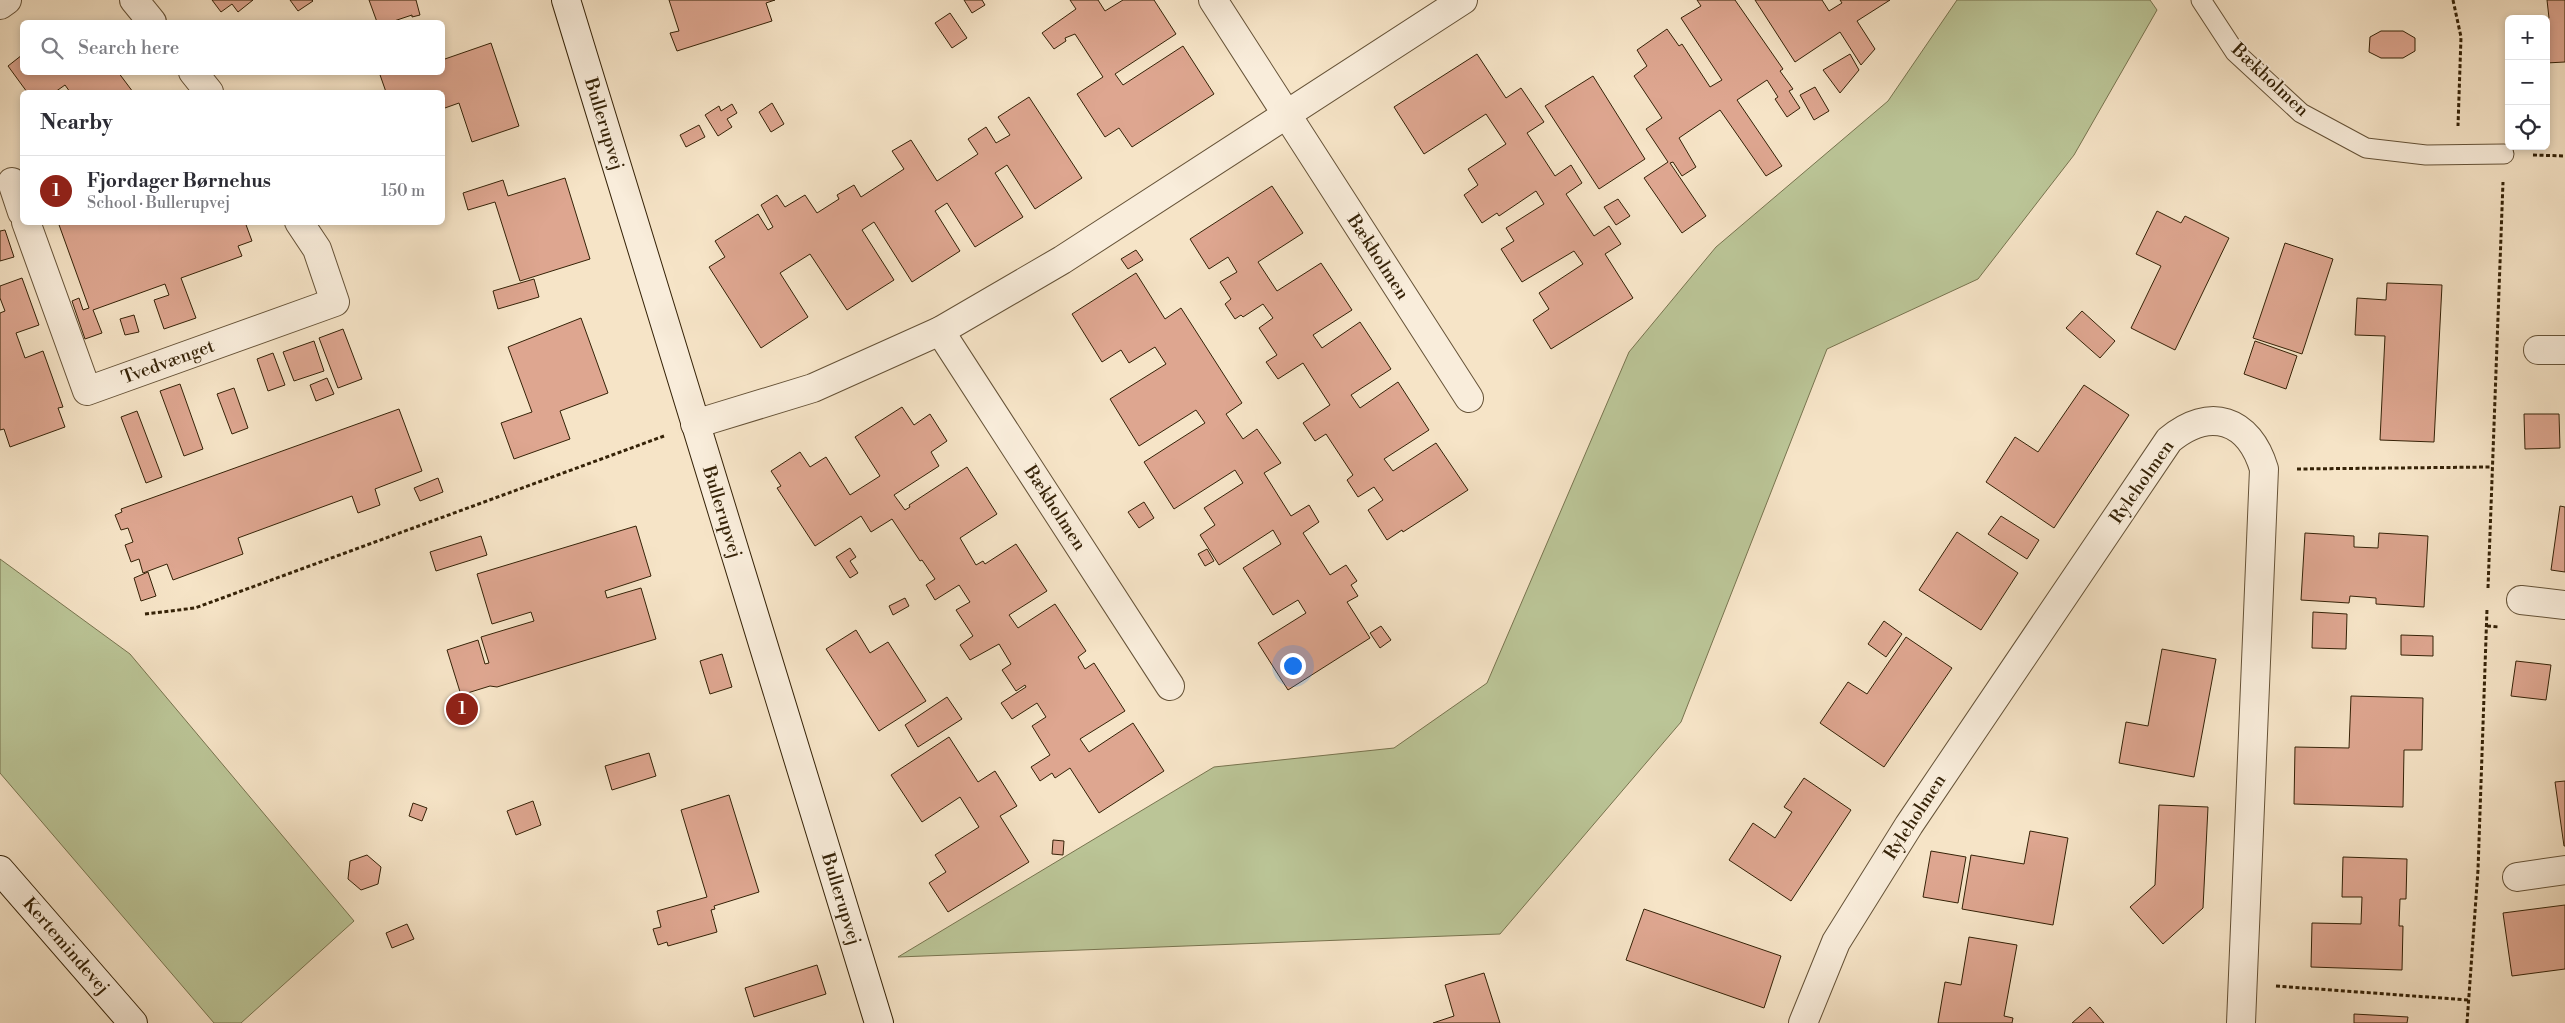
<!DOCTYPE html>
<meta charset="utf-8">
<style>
body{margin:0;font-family:"Libre Bodoni",serif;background:#f2f2f3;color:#2b2b33}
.controls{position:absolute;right:15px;top:15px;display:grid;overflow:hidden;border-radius:8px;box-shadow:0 2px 8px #0003}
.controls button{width:45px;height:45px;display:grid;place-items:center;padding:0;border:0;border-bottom:1px solid #e1e1e2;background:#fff;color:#2b2b33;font:25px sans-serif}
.you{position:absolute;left:1292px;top:665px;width:18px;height:18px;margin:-12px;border:4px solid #fff;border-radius:50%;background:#1a73e8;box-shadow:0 0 0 8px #1a73e833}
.badge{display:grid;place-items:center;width:32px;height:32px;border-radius:50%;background:#8f2418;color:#fff;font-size:16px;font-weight:700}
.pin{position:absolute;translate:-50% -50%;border:2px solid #fff;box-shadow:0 1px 5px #0006}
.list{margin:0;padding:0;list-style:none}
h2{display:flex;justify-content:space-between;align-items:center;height:65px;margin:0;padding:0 20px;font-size:21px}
h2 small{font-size:16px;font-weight:400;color:#7c7c81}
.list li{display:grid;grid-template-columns:32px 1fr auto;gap:15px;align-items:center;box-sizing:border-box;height:70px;padding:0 20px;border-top:1px solid #e1e1e2}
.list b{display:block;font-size:19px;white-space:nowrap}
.list p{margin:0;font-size:16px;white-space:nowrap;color:#7c7c81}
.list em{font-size:16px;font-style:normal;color:#7c7c81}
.icon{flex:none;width:28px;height:28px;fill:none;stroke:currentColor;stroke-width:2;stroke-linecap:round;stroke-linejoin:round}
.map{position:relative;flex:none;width:2565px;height:1023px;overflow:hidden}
.search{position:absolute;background:#fff;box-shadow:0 2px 8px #0003;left:20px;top:20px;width:425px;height:55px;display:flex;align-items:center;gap:12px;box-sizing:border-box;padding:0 18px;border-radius:8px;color:#7c7c81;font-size:19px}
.panel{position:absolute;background:#fff;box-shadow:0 2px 8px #0003;left:20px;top:90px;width:425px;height:135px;border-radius:8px}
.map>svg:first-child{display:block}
</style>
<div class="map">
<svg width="2565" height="1023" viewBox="0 0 2565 1023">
<rect width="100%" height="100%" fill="#f6e4c7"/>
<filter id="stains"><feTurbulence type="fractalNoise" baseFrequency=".004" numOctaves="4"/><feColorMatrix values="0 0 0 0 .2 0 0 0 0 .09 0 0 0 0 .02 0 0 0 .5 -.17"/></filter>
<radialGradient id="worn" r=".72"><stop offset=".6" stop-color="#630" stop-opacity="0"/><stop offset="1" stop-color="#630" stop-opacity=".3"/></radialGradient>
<g fill="#bbc597" stroke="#78744f">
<polygon points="1957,0 2150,0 2157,10 2074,155 1978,279 1827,349 1681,722 1500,934 898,957 1214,767 1394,748 1487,683 1629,352 1716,247 1888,101"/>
<polygon points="0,559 130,654 354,921 241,1023 214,1023 0,773"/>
</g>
<g fill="#dea690" stroke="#352207">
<polygon points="212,0 253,0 238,12 232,4 221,12"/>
<polygon points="290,0 312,0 313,1 298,11"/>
<polygon points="369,0 416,0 420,15 412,17 412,15 391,22 377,22"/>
<polygon points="669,0 775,0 766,3 772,21 677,51 670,33 679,31"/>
<polygon points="964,0 982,0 985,5 972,13"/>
<polygon points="1070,0 1098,0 1105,11 1123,0 1154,0 1176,34 1115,74 1123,85 1183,46 1214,94 1132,147 1119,128 1105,137 1077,94 1103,77 1075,34 1065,38 1066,41 1054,49 1042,33 1076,9"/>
<polygon points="1697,0 1735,0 1783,69 1780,71 1793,89 1789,91 1800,108 1787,117 1775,99 1778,97 1767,80 1737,100 1782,166 1766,176 1720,110 1679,138 1696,167 1682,176 1673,162 1670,163 1706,216 1682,233 1644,178 1668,162 1646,129 1662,118 1634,76 1647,66 1637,50 1667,29 1679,46 1682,44 1710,87 1722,80 1681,18 1701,6"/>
<polygon points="1755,0 1822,0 1829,11 1842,3 1840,0 1890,0 1857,21 1875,49 1861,65 1840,32 1795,62"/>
<polygon points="2547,0 2565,0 2565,62 2546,63 2546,19 2540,19 2549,18"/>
<polygon points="950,13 967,38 952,48 935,23"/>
<polygon points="2381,31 2403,31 2415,38 2415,51 2403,58 2381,58 2369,52 2370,37"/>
<polygon points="491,43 519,126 472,142 459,103 442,109 442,92 386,92 379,72 442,72 442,60"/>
<polygon points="1477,54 1506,98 1521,88 1544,122 1527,133 1555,176 1571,165 1582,183 1566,194 1594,236 1609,226 1621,244 1605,254 1633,298 1551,349 1533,320 1549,309 1539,293 1583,264 1574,251 1522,282 1501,249 1514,241 1506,228 1544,204 1536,191 1499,216 1497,213 1482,223 1464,195 1478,185 1468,169 1506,144 1486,114 1424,154 1394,107"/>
<polygon points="1850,54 1859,70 1840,93 1823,70"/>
<polygon points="22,55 22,72 118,72 133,92 70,92 65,85 55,92 27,92 8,66"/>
<polygon points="1593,76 1645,159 1599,189 1545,106"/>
<polygon points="1815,87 1829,111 1814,120 1800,95"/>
<polygon points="1029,97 1082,178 1035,209 1007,165 995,173 1023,217 975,247 947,203 935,211 960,251 912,282 874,222 862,230 894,280 847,310 810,254 780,273 808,317 761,348 709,267 725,257 715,241 758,214 768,230 773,227 761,205 777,195 785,207 805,195 817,213 839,199 837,195 854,185 861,197 904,169 892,151 911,140 937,181 978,154 968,139 986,127 996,143 1010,135 998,117"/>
<polygon points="772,103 784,124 771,132 759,112"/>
<polygon points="732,104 737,113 727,119 732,127 718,136 705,115 719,106 721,111"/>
<polygon points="699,125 705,137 686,147 680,135"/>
<polygon points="565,178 590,259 520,281 495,202 468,210 463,193 503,180 508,196"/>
<polygon points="1272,186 1303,233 1258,262 1277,291 1321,263 1352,310 1313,335 1322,348 1360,322 1391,369 1351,395 1360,408 1398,382 1429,430 1384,459 1393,471 1436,443 1468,490 1403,532 1402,530 1387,540 1368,510 1383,500 1374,487 1358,497 1347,480 1353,475 1326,434 1315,441 1303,423 1330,405 1303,363 1278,379 1266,362 1277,355 1259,328 1273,318 1263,304 1243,317 1241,315 1235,319 1225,304 1231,299 1220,282 1237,272 1228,257 1209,269 1190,239"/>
<polygon points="1618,199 1630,216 1616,225 1604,207"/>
<polygon points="2157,211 2181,223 2185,216 2229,238 2175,350 2131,328 2161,266 2136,254"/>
<polygon points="58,222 245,222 252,241 238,246 242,256 181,278 196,318 164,329 154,300 169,295 165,284 93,310 102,333 85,339 72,301 79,298 83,310 89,308"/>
<polygon points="5,230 14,257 0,261 0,231"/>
<polygon points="2285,243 2333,259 2302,354 2253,338"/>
<polygon points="1136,250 1143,260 1128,269 1121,259"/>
<polygon points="1136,273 1165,319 1181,308 1242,403 1226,414 1243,439 1257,429 1281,463 1264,473 1291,516 1309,505 1319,522 1303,533 1330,575 1346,565 1357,581 1351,585 1358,596 1347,602 1370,638 1288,690 1258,643 1306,613 1298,600 1273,615 1243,568 1281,544 1273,530 1219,565 1200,535 1215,525 1204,508 1243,483 1235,470 1174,509 1144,462 1205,423 1196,410 1139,446 1110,399 1166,364 1155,347 1129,363 1121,350 1102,362 1072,314"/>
<polygon points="22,278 39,325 16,333 25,358 43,351 63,407 58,408 65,427 10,447 4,429 0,430 0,313 5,311 0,298 0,286"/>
<polygon points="534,279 539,297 498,309 493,291"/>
<polygon points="2387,283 2442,285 2434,442 2380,440 2385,336 2355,335 2357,298 2386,300"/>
<polygon points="2082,311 2115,341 2100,358 2066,328"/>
<polygon points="134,315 139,332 125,335 120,319"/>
<polygon points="581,318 608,393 560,411 570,439 514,459 501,423 532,412 508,347"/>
<polygon points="343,329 362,379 338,388 319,338"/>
<polygon points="314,341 324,371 294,381 283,352"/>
<polygon points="2255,341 2297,356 2286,389 2244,374"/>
<polygon points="273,353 285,385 268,391 257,359"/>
<polygon points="327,378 334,394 316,401 310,385"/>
<polygon points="180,384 203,449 184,456 160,391"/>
<polygon points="2084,385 2129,415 2054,528 1986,482 2015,437 2038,452"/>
<polygon points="234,388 248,428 232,434 217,394"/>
<polygon points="902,407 914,425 930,414 947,441 931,452 939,466 894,495 905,510 910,507 909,505 967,467 997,514 960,538 976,565 983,561 985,564 1016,544 1047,591 1009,615 1018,628 1055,604 1086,651 1078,657 1085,669 1094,663 1125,711 1080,739 1089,752 1133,723 1164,771 1099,813 1070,768 1055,778 1052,773 1040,781 1031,767 1050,755 1032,726 1046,717 1037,703 1012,719 1001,703 1026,687 1025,685 1016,691 1002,670 1011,664 999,644 970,660 960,645 973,636 956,610 970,602 959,585 935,600 926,585 935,579 922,560 920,561 892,519 871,532 861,516 815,546 777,488 781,486 771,471 800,452 810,467 826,457 850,495 880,476 855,437"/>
<polygon points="399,409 422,471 375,489 380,505 358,513 352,496 238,538 243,554 173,580 167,564 143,573 139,559 131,562 125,545 133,542 128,528 121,530 115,515 122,512 121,509"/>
<polygon points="137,411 162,477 146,483 121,417"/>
<polygon points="2524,414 2559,414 2560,448 2525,449"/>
<polygon points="438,478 443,492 420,501 414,488"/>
<polygon points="1144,502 1154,518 1139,528 1128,512"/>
<polygon points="2560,506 2565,507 2565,572 2551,570"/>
<polygon points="2001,516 2039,540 2027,559 1988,534"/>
<polygon points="636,526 651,576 605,591 607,598 641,588 656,639 497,687 490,686 461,695 447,650 478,640 485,664 489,663 481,637 534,621 531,612 492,624 477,574"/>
<polygon points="1957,532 2018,573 1981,630 1919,590"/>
<polygon points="2305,533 2354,536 2354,547 2378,548 2379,533 2428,536 2424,607 2376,604 2376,598 2350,596 2349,603 2301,600"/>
<polygon points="481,536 487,555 436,571 430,552"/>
<polygon points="850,548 856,557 850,561 858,573 850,578 836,557"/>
<polygon points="1207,549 1214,561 1205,566 1198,554"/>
<polygon points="148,572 156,596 141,601 134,578"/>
<polygon points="905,598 909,606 893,615 889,606"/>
<polygon points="2313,612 2347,614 2346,649 2312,648"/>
<polygon points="1884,621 1902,634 1886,657 1868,644"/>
<polygon points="1381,626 1391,640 1380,648 1370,633"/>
<polygon points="856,630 870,653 888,642 926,701 879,731 826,649"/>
<polygon points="2401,635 2433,636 2433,656 2401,655"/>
<polygon points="1906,637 1952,668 1884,767 1820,723 1848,682 1867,694"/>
<polygon points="2162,649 2216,659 2194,777 2119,763 2126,722 2148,726"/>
<polygon points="722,654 732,687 710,694 700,661"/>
<polygon points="2516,661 2551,665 2546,700 2511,696"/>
<polygon points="2351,696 2423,698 2422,750 2404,750 2403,807 2294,804 2295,747 2349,748"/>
<polygon points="947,697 962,719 918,747 905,725"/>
<polygon points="949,737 978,782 995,771 1017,806 1000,816 1029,862 948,912 929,883 946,872 935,855 979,827 960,797 922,822 891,775"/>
<polygon points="649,753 656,776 612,790 605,766"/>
<polygon points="1804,778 1851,810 1791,901 1729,860 1753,823 1775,838 1792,812 1784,807"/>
<polygon points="2565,781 2565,846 2564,846 2555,782"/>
<polygon points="729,795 759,892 714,906 715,909 711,910 717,932 668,946 667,942 658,945 653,929 661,927 657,911 707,897 681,810"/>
<polygon points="533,801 541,825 516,835 507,811"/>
<polygon points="413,803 427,808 422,821 409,816"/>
<polygon points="2159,805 2208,807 2203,908 2163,944 2130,907 2155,885"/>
<polygon points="2030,831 2068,838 2053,925 1962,909 1971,855 2024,864"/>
<polygon points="1053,840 1064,841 1063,855 1052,854"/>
<polygon points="1931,851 1966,857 1958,903 1923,897"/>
<polygon points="367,855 381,867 378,884 361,890 348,879 350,861"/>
<polygon points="2343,857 2407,859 2406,899 2400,899 2399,926 2403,926 2402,970 2311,967 2312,923 2361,924 2362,897 2342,897"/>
<polygon points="2565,905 2565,969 2512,976 2503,913"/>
<polygon points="1644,909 1781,956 1764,1008 1626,960"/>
<polygon points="407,924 414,939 392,948 386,933"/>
<polygon points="1969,937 2017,945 2004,1016 2013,1018 2012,1023 1938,1023 1945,982 1961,985"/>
<polygon points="817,965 826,994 754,1017 745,988"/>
<polygon points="1484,973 1500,1023 1433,1023 1454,1016 1445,985"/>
<polygon points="2090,1007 2104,1023 2072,1023"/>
<polygon points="2354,1014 2408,1017 2407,1023 2354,1023"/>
</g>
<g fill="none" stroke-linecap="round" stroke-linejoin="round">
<defs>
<polyline id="lane" points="2201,0 2235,52 2301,113 2366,148 2426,155 2504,154"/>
<g id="street">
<polyline points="134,0 152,22"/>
<polyline points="1213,0 1469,398"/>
<polyline points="0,5 7,0"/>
<polyline points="193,72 209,92"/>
<polyline points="12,182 22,212"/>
<polyline points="26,222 87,391 335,302 317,249 299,222"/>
<polyline points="940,331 1170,686"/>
<polyline points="2538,350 2565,350"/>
<polyline points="695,424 813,388 940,331 1062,260 1463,0"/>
<polyline points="2521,600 2565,605"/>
<polyline points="2517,877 2565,870"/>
<path d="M 1803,1023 L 1836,942 L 1909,825 L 2169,440 C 2210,406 2249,419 2264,469 L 2241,1023"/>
</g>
<g id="secondary">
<polyline points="566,0 879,1023"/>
<polyline points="0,870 133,1023"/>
</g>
</defs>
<use href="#lane" stroke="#655237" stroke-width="21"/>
<use href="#street" stroke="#655237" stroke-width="30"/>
<use href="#secondary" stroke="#352207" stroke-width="30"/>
<g stroke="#352207" stroke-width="3" stroke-dasharray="4 2.5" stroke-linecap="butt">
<polyline points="2453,0 2461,37 2458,126"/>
<polyline points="2533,155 2565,156"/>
<polyline points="2297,469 2491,467"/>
<polyline points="2488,588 2503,182"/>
<polyline points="145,614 195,608 664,436"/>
<polyline points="2487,626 2499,627"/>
<polyline points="2276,986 2469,1000"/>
<polyline points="2467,1023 2478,870 2487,609"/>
</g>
<use href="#lane" stroke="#f9eddb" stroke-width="19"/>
<use href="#street" stroke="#f9eddb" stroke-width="28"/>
<use href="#secondary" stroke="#f9eddb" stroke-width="28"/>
</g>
<g text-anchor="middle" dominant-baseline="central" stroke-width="4" stroke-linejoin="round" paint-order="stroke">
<g font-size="18" fill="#352207" stroke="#f9eddb">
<text transform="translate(2270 80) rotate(43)">Bækholmen</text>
<text transform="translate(604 124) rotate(73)">Bullerupvej</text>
<text transform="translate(1378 257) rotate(57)">Bækholmen</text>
<text transform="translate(168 362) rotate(-20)">Tvedvænget</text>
<text transform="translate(2142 482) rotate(-55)">Ryleholmen</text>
<text transform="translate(1055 508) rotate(57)">Bækholmen</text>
<text transform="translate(722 512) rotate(73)">Bullerupvej</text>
<text transform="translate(1915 817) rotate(-57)">Ryleholmen</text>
<text transform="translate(841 899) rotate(73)">Bullerupvej</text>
<text transform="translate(66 946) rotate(49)">Kertemindevej</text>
</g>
</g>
<rect width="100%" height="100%" filter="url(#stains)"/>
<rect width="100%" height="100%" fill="url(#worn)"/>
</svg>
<div class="controls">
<button>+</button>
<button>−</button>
<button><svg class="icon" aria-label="locate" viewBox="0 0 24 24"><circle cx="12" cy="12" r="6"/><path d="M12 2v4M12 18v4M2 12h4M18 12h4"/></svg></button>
</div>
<div class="you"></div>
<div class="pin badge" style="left:462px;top:709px">1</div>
<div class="search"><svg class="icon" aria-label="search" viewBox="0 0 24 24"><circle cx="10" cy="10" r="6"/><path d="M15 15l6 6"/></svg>Search here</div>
<section class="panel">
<h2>Nearby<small></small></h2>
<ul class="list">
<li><span class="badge">1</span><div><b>Fjordager Børnehus</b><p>School · Bullerupvej</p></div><em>150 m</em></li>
</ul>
</section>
</div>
